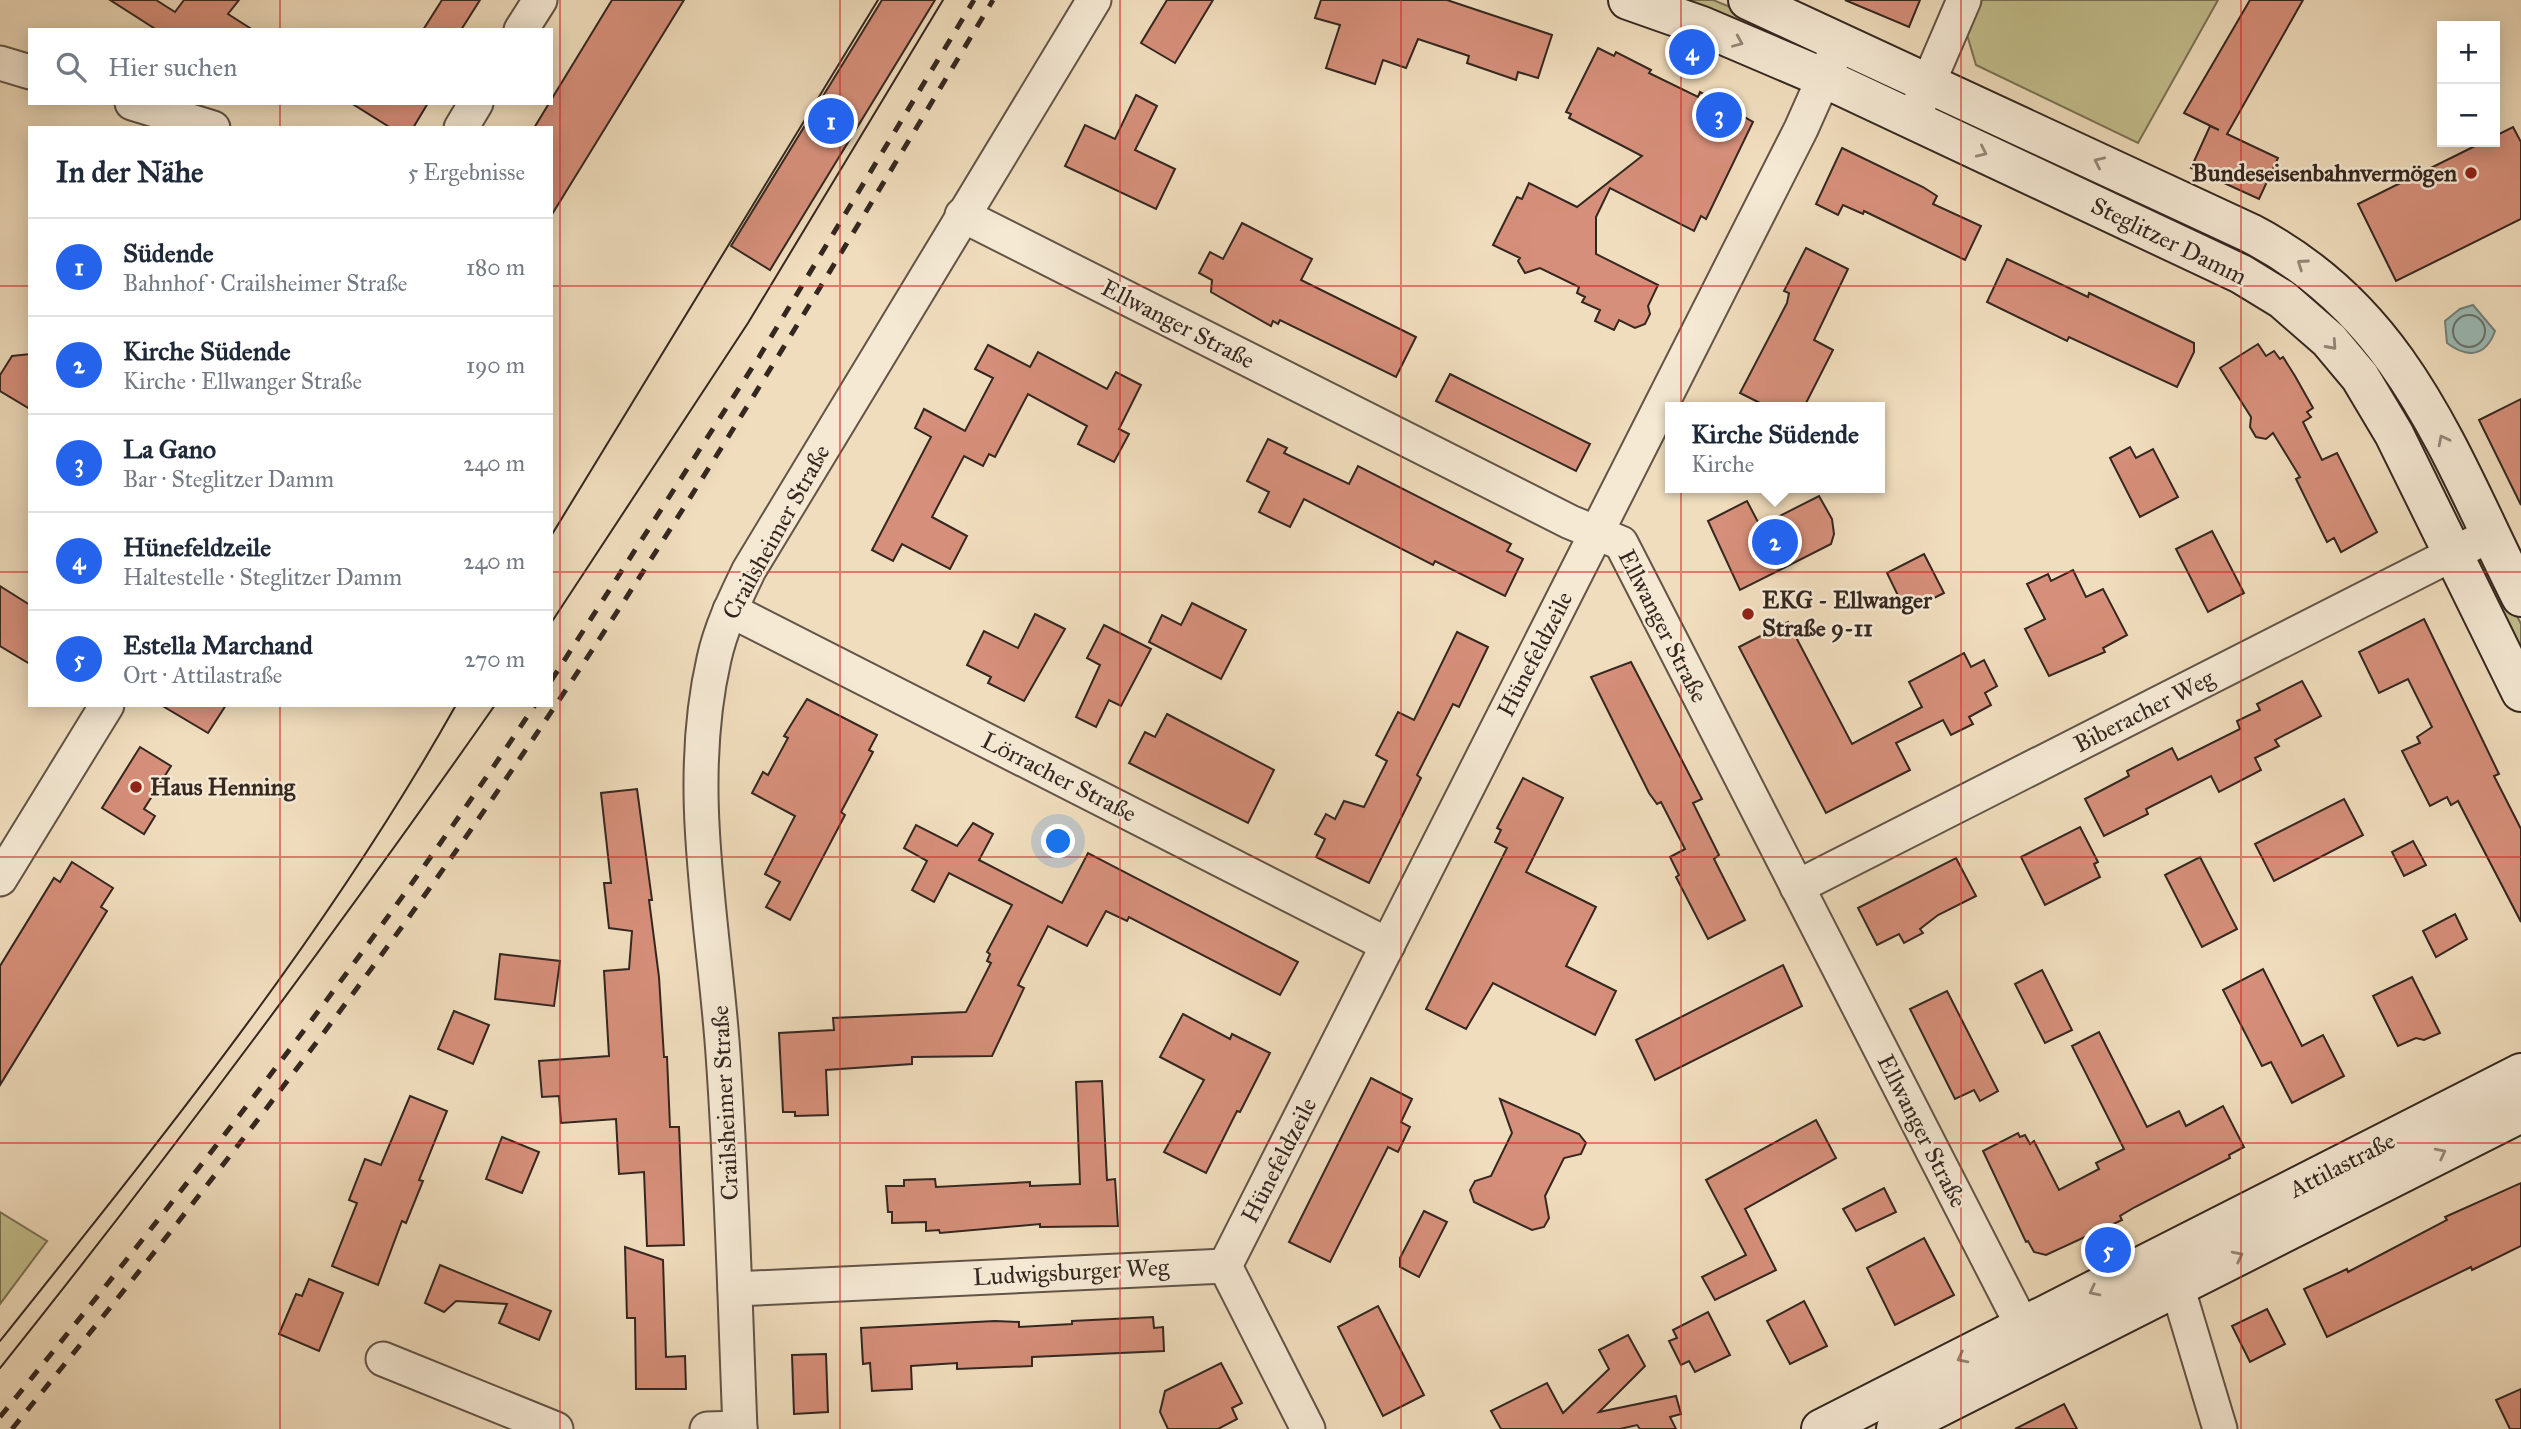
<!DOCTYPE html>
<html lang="de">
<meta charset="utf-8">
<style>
body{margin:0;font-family:"IM FELL Great Primer",serif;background:#f2f2f3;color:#1f2937}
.controls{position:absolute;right:21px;top:21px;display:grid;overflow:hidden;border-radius:0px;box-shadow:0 4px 18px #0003}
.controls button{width:63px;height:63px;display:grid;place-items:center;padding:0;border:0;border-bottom:2px solid #e0e1e3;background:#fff;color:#1f2937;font:35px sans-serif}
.you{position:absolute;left:1059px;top:842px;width:24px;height:24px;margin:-18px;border:5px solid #fff;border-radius:50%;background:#1a73e8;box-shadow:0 0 0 10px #1a73e833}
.badge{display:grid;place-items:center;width:46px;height:46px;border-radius:50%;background:#2563eb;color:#fff;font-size:23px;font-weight:700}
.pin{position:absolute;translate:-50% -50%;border:4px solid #fff;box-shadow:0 2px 7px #0006}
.popup{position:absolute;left:1665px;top:402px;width:220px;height:91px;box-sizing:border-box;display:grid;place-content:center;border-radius:0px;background:#fff;filter:drop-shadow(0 2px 5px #0005);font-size:23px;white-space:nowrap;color:#747a83}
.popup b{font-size:26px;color:#1f2937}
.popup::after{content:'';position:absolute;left:50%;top:100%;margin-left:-14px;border:14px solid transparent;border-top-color:#fff}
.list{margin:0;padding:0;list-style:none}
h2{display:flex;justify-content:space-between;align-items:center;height:91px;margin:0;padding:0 28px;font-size:30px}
h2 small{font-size:23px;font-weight:400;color:#747a83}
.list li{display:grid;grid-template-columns:46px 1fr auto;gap:21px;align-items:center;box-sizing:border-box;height:98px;padding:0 28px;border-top:2px solid #e0e1e3}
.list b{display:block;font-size:26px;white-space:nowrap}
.list p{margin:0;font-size:23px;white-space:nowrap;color:#747a83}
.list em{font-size:23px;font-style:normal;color:#747a83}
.icon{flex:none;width:38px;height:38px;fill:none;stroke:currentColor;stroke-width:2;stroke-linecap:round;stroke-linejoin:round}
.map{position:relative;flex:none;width:2521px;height:1429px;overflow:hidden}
.search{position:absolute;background:#fff;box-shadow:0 4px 18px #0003;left:28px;top:28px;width:525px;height:77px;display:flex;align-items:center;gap:18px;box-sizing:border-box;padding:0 24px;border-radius:0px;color:#747a83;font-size:26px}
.panel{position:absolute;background:#fff;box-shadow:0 4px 18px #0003;left:28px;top:126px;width:525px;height:581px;border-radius:0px}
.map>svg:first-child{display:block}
</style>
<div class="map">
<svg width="2521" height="1429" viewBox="0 0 2521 1429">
<rect width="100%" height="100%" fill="#f0ddbd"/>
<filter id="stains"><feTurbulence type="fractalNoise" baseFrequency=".00286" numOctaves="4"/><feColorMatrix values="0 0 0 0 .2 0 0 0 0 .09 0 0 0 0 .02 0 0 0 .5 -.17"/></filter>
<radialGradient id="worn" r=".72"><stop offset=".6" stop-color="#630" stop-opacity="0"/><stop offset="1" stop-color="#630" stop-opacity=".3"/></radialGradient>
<g fill="#c2be8c" stroke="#7b7256" stroke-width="2">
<polygon points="1666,0 1713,0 1777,26 1771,41"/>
<polygon points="1976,0 2218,0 2138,143 1976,65 1965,28"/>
<polygon points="2486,560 2490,562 2521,624 2521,660 2476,565"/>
<polygon points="0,1212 47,1241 0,1304"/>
</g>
<path fill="#9bbbb6" stroke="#72807a" stroke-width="2" d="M 2473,305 L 2495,331 C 2486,356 2468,359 2447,343 L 2445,321 L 2460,309 Z"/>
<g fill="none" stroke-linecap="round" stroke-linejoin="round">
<circle stroke="#68716b" stroke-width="2" cx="2469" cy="331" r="16"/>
</g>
<g fill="#d68f7a" stroke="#342720" stroke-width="2">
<polygon points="110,0 156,0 175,12 184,0 239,0 228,14 253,30 157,30"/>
<polygon points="442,0 480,0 461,30 423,30"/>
<polygon points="612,0 684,0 551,216 551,128 534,128"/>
<polygon points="882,0 935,0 770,270 731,246"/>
<polygon points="1167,0 1213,0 1175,63 1141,43"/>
<polygon points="1321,0 1447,0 1552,35 1538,78 1518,72 1516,80 1467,63 1469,56 1418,39 1406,68 1383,60 1375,84 1326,68 1340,25 1315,18"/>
<polygon points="1845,0 1920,0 1909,27"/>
<polygon points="2250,0 2303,0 2227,134 2278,158 2259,199 2191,168 2210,126 2219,130 2184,113"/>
<polygon points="1598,48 1614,56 1616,52 1651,70 1649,73 1698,97 1700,92 1753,122 1706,219 1701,216 1694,231 1610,188 1596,217 1596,254 1658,285 1648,306 1650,314 1645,324 1635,328 1619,320 1614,330 1595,321 1600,310 1582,302 1585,297 1577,293 1579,287 1540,268 1525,273 1518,261 1520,258 1493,245 1517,197 1522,199 1529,183 1577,207 1642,156 1569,118 1571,114 1566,112"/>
<polygon points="1136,95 1157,106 1135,150 1175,169 1156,209 1065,166 1085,125 1115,139"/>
<polygon points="351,103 428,103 413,128 391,128"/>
<polygon points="2513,127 2521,142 2521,219 2396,281 2358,204 2483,142 2495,142 2495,136"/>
<polygon points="1842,148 1923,187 1937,196 1933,204 1981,226 1965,260 1864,211 1863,214 1843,205 1838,215 1816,204"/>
<polygon points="1242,223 1312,259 1301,280 1416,337 1396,377 1280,320 1278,324 1273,321 1271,326 1211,292 1212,280 1199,273 1210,252 1223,259"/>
<polygon points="1806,248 1848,269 1814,340 1833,350 1804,407 1768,407 1740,393 1787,303 1789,293 1784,291"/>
<polygon points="2007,259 2088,297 2089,293 2194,343 2194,352 2177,387 2069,337 2067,341 1987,302"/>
<polygon points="2258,344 2266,356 2274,351 2280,359 2283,357 2295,376 2313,408 2307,412 2311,417 2303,422 2322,460 2337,453 2377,532 2341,552 2334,538 2327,542 2296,479 2300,477 2273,433 2266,439 2256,437 2250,427 2251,417 2220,368"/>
<polygon points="988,345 1030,367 1038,352 1107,389 1116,372 1141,385 1119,429 1129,434 1114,462 1078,444 1087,426 1028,394 995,457 989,454 983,466 964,456 932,517 967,536 950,569 902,544 893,561 872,550 931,437 915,428 924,409 965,431 993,378 975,369"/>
<polygon points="30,354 30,409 0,391 0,375 12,356"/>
<polygon points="1450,374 1590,444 1576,471 1436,401"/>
<polygon points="2521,399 2521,505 2479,420"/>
<polygon points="1268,439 1287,448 1284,453 1349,484 1358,466 1511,544 1507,551 1523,559 1505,596 1435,561 1433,565 1304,499 1290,527 1259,512 1269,492 1247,481"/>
<polygon points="2130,447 2136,458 2153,449 2178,497 2140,517 2110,458"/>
<polygon points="1819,496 1832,519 1834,534 1831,544 1740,590 1708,521 1747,501 1760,526"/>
<polygon points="2212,531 2244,593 2208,612 2176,549"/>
<polygon points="1924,554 1944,593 1906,612 1887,573"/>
<polygon points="2073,570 2086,597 2103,589 2127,635 2103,648 2105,652 2049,676 2025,629 2045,619 2027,584 2048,574 2051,581"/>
<polygon points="0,586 30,605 30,664 0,646"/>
<polygon points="1192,603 1246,630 1221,679 1149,642 1162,615 1181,625"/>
<polygon points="1035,614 1065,629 1024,701 988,683 991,677 967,665 984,631 1018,648"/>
<polygon points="2424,619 2499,774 2494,776 2521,829 2521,922 2458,801 2451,805 2447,797 2430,806 2402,751 2420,743 2417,737 2432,727 2408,679 2379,693 2359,652"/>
<polygon points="1788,622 1852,744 1922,707 1909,682 1964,653 1971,667 1984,660 1997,686 1985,693 1991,705 1969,717 1973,724 1951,735 1943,720 1896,743 1910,770 1826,813 1739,647"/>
<polygon points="1104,625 1151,649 1121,706 1109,700 1096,727 1076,717 1100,665 1087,658"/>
<polygon points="1457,632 1488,647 1459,707 1453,704 1417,775 1421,778 1369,883 1316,857 1325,839 1315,834 1326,814 1335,819 1344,801 1364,807 1387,761 1376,755 1398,712 1414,720"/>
<polygon points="1631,662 1702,799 1693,803 1719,855 1714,859 1745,920 1708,939 1676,877 1679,875 1670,857 1685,849 1661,802 1657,804 1649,793 1591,677"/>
<polygon points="2302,681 2321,716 2275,740 2279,746 2255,758 2261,770 2219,792 2211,776 2146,809 2148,814 2104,836 2085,799 2129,776 2127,771 2172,748 2178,760 2240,729 2237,721 2260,710 2257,704"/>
<polygon points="807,699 877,735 869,750 873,752 841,812 845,815 790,920 766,907 780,882 765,874 795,816 752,793 763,772 768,775 788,738 784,736"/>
<polygon points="161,705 226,705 208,733"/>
<polygon points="1167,714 1274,770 1248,823 1129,763 1145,732 1155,737"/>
<polygon points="140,747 171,766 144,809 155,816 144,834 102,808"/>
<polygon points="1523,778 1563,798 1526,872 1596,907 1566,966 1616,991 1595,1035 1493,983 1466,1029 1426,1009 1507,848 1495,842 1501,830 1497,828"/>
<polygon points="637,789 652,900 649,900 659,977 664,1057 667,1057 670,1127 679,1127 684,1245 647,1246 644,1172 619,1174 616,1119 561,1123 559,1096 542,1097 539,1061 609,1056 604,971 629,969 632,931 609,928 604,883 611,883 601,793"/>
<polygon points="2344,799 2363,835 2274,881 2255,844"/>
<polygon points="973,823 993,834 979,860 1062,903 1088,853 1298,962 1280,995 1129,917 1127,921 1106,911 1087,946 1048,926 1018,985 1024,988 992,1056 912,1057 912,1064 826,1070 828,1115 795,1116 795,1112 783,1112 779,1033 834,1030 833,1018 966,1012 991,963 987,961 990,954 987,952 1012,905 949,873 934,902 912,890 927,861 904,848 916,825 957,846"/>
<polygon points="2080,827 2098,862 2094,864 2100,877 2045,905 2021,857"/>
<polygon points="2413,841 2426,865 2404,876 2392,852"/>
<polygon points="2200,857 2237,929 2202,947 2165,875"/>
<polygon points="1956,858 1976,896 1938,915 1920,929 1923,933 1904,943 1899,934 1877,945 1858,908"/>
<polygon points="72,862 113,888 101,907 107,911 0,1085 0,966 54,878 60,882"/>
<polygon points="2455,914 2467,939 2436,957 2423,931"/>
<polygon points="500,954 560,961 554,1006 495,999"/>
<polygon points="1783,965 1802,1006 1655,1080 1636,1040"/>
<polygon points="2263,969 2302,1046 2323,1035 2344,1076 2292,1103 2271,1062 2262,1066 2223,990"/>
<polygon points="2042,970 2072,1030 2045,1043 2015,984"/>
<polygon points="2412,977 2440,1033 2424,1040 2416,1038 2398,1046 2373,996"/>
<polygon points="1947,991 1998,1091 1980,1101 1974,1090 1955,1099 1910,1009"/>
<polygon points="454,1011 489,1025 473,1064 438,1049"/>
<polygon points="1183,1014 1230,1039 1232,1034 1270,1053 1240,1112 1237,1111 1206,1173 1164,1152 1204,1080 1160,1057"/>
<polygon points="2099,1032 2147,1127 2179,1111 2186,1126 2223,1106 2244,1147 2229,1155 2230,1158 2135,1207 2120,1216 2122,1220 2046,1255 2034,1252 2028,1241 2026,1242 1983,1151 2018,1133 2020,1137 2025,1135 2030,1144 2034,1141 2059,1190 2099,1169 2096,1163 2124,1149 2072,1046"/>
<polygon points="1371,1078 1412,1099 1401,1122 1410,1127 1398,1152 1388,1147 1330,1262 1289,1242"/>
<polygon points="1102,1081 1107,1180 1115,1179 1118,1226 1040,1227 1040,1224 940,1233 939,1230 926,1231 926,1222 892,1223 892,1212 888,1212 886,1186 904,1186 904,1180 935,1179 936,1187 1030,1182 1030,1186 1080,1184 1076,1082"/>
<polygon points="410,1096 447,1111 419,1180 423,1181 406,1223 402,1221 378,1285 332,1266 357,1203 349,1200 365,1159 381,1165"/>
<polygon points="1500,1099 1579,1134 1586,1143 1581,1154 1564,1158 1545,1196 1549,1218 1544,1227 1532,1230 1474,1202 1470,1190 1475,1181 1491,1176 1512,1133"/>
<polygon points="1816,1120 1836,1158 1745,1209 1776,1270 1715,1300 1702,1277 1746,1255 1706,1180"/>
<polygon points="502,1137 539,1152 522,1193 486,1179"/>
<polygon points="2521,1183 2521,1246 2472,1270 2471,1267 2327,1337 2304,1289 2347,1269 2348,1272 2447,1220 2445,1217"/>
<polygon points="1884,1188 1896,1212 1856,1231 1843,1209"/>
<polygon points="1424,1211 1447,1222 1419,1277 1400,1267 1400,1258"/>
<polygon points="1924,1238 1954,1295 1895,1325 1867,1268"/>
<polygon points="625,1247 663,1260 666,1357 685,1356 686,1389 636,1389 635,1318 627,1318"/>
<polygon points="440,1265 551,1311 539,1340 499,1323 507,1304 456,1301 444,1312 425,1303"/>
<polygon points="309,1279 343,1293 319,1351 279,1334 296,1294 302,1296"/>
<polygon points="1804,1301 1827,1346 1790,1364 1767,1321"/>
<polygon points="1378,1306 1424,1395 1383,1416 1338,1327"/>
<polygon points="2267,1309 2285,1344 2250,1362 2232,1326"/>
<polygon points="1708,1312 1730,1355 1695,1372 1689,1361 1681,1365 1669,1341 1677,1338 1673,1330"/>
<polygon points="1153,1317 1154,1328 1163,1327 1164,1351 1032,1357 1032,1366 957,1369 957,1363 911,1366 912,1389 890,1390 872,1391 870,1363 863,1364 861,1328 995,1321 1019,1322 1019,1327 1072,1324 1072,1321"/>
<polygon points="1628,1335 1645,1366 1599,1412 1676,1396 1681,1414 1670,1417 1676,1429 1640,1429 1637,1425 1620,1429 1501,1429 1491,1411 1547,1383 1563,1413 1609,1369 1599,1350"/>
<polygon points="826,1354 828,1412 794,1414 792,1355"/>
<polygon points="1221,1363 1242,1403 1232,1408 1237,1419 1218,1429 1168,1429 1160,1412 1165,1391"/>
<polygon points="2521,1389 2521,1429 2510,1429 2496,1400"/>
<polygon points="2064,1404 2077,1429 2015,1429"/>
</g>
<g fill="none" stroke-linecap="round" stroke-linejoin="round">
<defs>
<g id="street">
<polyline points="521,30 540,0"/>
<polyline points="0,63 30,72"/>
<polyline points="132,103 213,128"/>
<polyline points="1918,107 1964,0"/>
<polyline points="461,128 476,103"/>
<polyline points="962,215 1570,522 1621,543 2023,1327"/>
<polyline points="730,610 1388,945"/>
<polyline points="0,879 107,705"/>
<polyline points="1797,887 2490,535"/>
<polyline points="1225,1266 1801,129 1834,55"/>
<polyline points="1225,1266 1308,1429"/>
<polyline points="2177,1286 2220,1429"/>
<polyline points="735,1289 1225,1266"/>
<polyline points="383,1359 556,1429"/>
<polyline points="707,1429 740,1428"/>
<path d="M 740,1429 C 735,1304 732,1179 723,1054 C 714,923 684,789 714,659 C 721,627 735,599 749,570 L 1094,0"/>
</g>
<g id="secondary">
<polyline points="1628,0 1702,26 1824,78 2241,274 2282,299 2329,340 2360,377 2394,434 2521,692"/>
<path d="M 1748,0 L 2250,233 C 2403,312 2448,452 2521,597"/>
<polyline points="1821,1429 2521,1073"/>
<polyline points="1896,1429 2521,1113"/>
</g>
</defs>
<use href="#street" stroke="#635447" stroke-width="37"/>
<use href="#secondary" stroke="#342720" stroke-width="42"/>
<use href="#street" stroke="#f5e9d4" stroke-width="33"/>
<use href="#secondary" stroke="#f5e9d4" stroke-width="38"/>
<g stroke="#342720" stroke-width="2">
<polyline points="551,536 878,0"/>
<polyline points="551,623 748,323 943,0"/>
<path d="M 0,1341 C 162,1138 328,933 456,705"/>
<path d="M 0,1368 C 173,1152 336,932 495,705"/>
</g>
<g stroke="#342720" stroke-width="5" stroke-dasharray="12 12" stroke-linecap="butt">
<polyline points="551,681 759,357 974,0"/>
<path d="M 0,1417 C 187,1187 370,953 535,705"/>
<path d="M 12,1429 C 196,1203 375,975 537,733 C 698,494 845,247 993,0"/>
</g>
</g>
<defs><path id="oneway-chevron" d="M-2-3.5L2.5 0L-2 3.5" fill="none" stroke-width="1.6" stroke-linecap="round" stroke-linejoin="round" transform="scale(1.75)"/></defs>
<g stroke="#94887a">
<use href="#oneway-chevron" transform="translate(1738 42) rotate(23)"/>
<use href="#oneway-chevron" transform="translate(1982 152) rotate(25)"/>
<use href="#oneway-chevron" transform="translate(2099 162) rotate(-155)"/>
<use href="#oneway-chevron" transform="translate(2302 264) rotate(-145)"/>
<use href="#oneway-chevron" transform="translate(2332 345) rotate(48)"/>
<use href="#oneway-chevron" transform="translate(2443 440) rotate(-117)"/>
<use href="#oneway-chevron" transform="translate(2441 1153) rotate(-27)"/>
<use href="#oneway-chevron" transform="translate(2238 1256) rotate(-27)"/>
<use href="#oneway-chevron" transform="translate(2094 1291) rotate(153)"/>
<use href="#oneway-chevron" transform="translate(1962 1358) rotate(153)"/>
</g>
<path fill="none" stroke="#d62828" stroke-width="2" stroke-opacity="0.55" d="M 280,0 L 280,30M 560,0 L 560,1429M 840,0 L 840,1429M 1120,0 L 1120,1429M 1401,0 L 1401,1429M 1681,0 L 1681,1429M 1961,0 L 1961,1429M 2241,0 L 2241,1429M 280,103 L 280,128M 0,286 L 30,286M 551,286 L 2521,286M 0,572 L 30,572M 551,572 L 2521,572M 280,705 L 280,1429M 0,857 L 2521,857M 0,1143 L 2521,1143"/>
<g fill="#8f2418" stroke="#f5e9d4" stroke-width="2.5">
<circle cx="2471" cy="173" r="7"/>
<circle cx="1748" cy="614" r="7"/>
<circle cx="136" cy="787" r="7"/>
</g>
<g text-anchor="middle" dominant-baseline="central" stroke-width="5" stroke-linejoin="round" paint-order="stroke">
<g font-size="24" font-weight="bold" fill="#342720" stroke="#f5e9d4" text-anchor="start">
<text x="2457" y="173" text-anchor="end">Bundeseisenbahnvermögen</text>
<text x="1762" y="600">EKG - Ellwanger<tspan x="1762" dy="28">Straße 9-11</tspan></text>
<text x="150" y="787">Haus Henning</text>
</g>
<g font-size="24" fill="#342720" stroke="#f5e9d4">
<text transform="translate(2169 241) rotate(26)">Steglitzer Damm</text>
<text transform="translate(1178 324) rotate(27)">Ellwanger Straße</text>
<text transform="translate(776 532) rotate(-61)">Crailsheimer Straße</text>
<text transform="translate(1663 626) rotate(63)">Ellwanger Straße</text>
<text transform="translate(1535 654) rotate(-63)">Hünefeldzeile</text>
<text transform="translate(2144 711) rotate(-27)">Biberacher Weg</text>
<text transform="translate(1059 777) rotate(27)">Lörracher Straße</text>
<text transform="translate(725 1103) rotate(-93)">Crailsheimer Straße</text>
<text transform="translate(1922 1131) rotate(63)">Ellwanger Straße</text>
<text transform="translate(1279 1160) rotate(-63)">Hünefeldzeile</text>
<text transform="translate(2342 1165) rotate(-27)">Attilastraße</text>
<text transform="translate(1071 1272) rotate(-3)">Ludwigsburger Weg</text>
</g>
</g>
<rect width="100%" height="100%" filter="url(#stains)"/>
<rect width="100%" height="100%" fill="url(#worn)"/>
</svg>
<div class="controls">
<button>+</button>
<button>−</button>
</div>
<div class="you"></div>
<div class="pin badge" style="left:831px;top:121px">1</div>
<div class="pin badge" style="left:1775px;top:542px">2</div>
<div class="popup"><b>Kirche Südende</b>Kirche</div>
<div class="pin badge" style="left:1719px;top:115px">3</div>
<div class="pin badge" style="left:1692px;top:52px">4</div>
<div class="pin badge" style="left:2108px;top:1250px">5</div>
<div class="search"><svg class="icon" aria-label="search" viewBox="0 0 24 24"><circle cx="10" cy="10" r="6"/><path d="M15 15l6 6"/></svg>Hier suchen</div>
<section class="panel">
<h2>In der Nähe<small>5 Ergebnisse</small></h2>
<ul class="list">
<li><span class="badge">1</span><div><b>Südende</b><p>Bahnhof · Crailsheimer Straße</p></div><em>180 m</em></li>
<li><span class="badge">2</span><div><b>Kirche Südende</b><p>Kirche · Ellwanger Straße</p></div><em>190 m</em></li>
<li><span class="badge">3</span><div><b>La Gano</b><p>Bar · Steglitzer Damm</p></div><em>240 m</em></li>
<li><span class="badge">4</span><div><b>Hünefeldzeile</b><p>Haltestelle · Steglitzer Damm</p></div><em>240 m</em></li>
<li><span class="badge">5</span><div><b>Estella Marchand</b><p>Ort · Attilastraße</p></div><em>270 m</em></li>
</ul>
</section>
</div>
